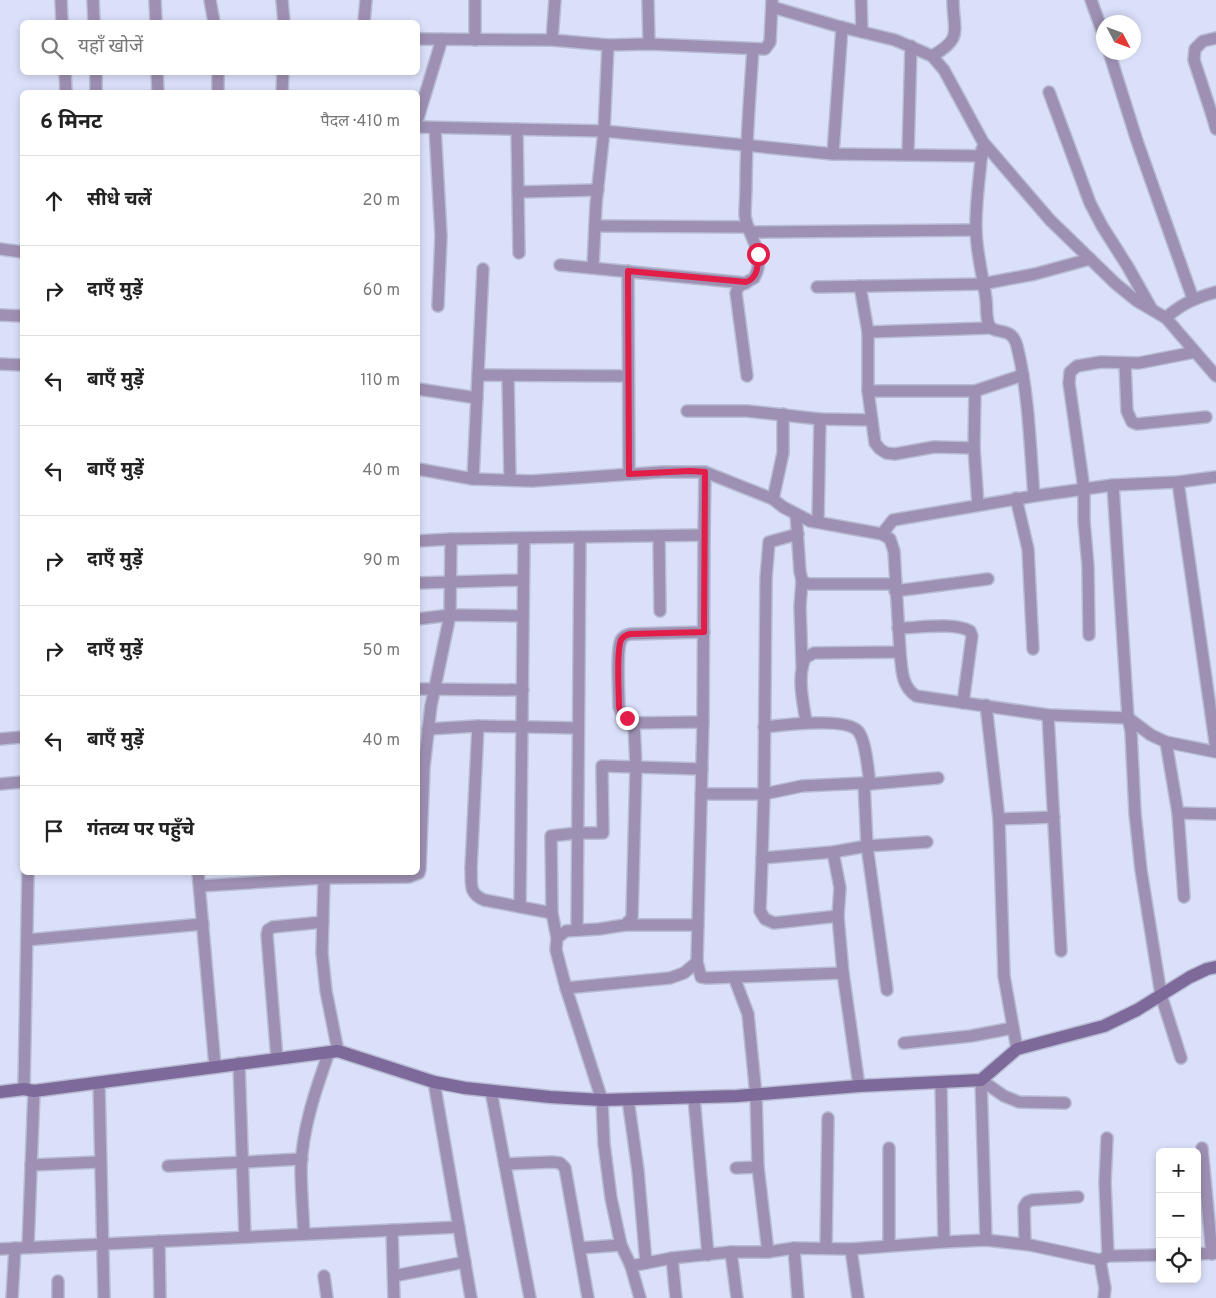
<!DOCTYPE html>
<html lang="hi">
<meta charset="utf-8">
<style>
body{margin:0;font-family:Overpass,"Noto Sans Devanagari",sans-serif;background:#f2f2f2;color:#222}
.controls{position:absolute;right:15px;bottom:15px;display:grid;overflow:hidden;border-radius:8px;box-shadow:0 2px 8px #0003}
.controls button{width:45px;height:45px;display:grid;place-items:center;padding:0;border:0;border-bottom:1px solid #e0e0e0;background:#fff;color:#222;font:25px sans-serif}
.compass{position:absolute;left:1096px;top:15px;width:45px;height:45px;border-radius:50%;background:#fff;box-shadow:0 2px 8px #0003;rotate:131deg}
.stop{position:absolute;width:15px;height:15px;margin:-11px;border:4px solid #e11d48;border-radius:50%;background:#fff}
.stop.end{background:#e11d48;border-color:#fff;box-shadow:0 1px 5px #0008}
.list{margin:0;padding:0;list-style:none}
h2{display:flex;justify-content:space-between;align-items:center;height:65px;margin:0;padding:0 20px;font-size:21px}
h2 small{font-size:16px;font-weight:400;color:#767676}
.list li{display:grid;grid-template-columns:32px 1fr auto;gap:15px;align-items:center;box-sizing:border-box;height:90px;padding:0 20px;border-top:1px solid #e0e0e0}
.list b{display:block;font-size:19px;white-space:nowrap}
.list em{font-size:16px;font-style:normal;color:#767676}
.icon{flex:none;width:28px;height:28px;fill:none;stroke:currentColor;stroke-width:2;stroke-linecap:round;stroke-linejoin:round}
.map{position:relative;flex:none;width:1216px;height:1298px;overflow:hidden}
.search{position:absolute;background:#fff;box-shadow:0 2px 8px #0003;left:20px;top:20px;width:400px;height:55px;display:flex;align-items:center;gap:12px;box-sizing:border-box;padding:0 18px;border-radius:8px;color:#767676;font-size:19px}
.panel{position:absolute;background:#fff;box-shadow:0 2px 8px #0003;left:20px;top:90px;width:400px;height:785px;border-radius:8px}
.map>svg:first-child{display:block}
</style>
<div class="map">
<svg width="1216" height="1298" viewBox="0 0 1216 1298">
<rect width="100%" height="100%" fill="#dbe0fa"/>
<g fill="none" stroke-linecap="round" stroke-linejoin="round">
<defs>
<g id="street">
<polyline points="61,0 62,22"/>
<polyline points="93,0 94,22"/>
<polyline points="155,0 156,22"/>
<polyline points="210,0 214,22"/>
<polyline points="282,0 284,22"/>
<polyline points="648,0 649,44"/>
<polyline points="861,0 862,32"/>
<polyline points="1091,0 1104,36"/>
<polyline points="772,7 837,26 895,40 932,56 944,70 983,142 1050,220 1116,284 1137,301 1166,318 1216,376"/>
<polyline points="364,22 366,0"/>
<polyline points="418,39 552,40 608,45 649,44 765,49 770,42 772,1"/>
<polyline points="475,40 475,0"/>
<polyline points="552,40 555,0"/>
<polyline points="1109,52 1137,141 1193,299"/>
<path d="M 932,56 C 964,38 953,31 953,0"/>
<polyline points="65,72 66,92"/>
<polyline points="96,72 96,92"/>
<polyline points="157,72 158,92"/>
<polyline points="218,72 218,92"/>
<polyline points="282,92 283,72"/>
<polyline points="1049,92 1090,203 1102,226 1128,267 1151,308"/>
<polyline points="1216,117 1213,118 1216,129"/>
<polyline points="418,118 442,39"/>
<polyline points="1213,118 1194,60 1195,49 1203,41 1216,38"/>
<polyline points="418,127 604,131 833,154 982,156"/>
<polyline points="435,128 441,236 438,306"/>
<polyline points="517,129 519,253"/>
<path d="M 982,149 C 980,176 975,204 976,232 C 977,255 983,277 986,299 C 987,307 986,315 988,322 C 992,338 1011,323 1017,346 C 1029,394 1030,447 1034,496 L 1113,485 L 1178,482 L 1216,477"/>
<polyline points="833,154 842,27"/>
<polyline points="908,154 911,46"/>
<polyline points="518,192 598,190"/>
<polyline points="595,226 748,227"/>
<polyline points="751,232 976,230"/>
<polyline points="0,249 22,252"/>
<polyline points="560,265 746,283"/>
<polyline points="593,267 596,204 604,131 608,45"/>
<polyline points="628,271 629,474"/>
<polyline points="860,286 868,332 868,391 875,443 880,449 886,453 895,454 934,447 974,448"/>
<polyline points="817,287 982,284 1035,274 1090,259"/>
<polyline points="0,315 22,316"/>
<path d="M 1166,318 C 1180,304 1197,297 1216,292"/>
<polyline points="868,332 990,328"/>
<polyline points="1125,363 1127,411 1132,422 1137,424 1206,417"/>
<polyline points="0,364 22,365"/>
<polyline points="478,375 628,376"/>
<polyline points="508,376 510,480"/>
<path d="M 747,376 L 736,293 L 738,287 L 754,278 C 768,253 747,237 745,215 C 745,205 746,194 746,184 C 746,139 750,94 753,49"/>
<polyline points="418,389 477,398"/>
<polyline points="868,391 975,391 1023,375"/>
<polyline points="975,391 974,448 978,505"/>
<polyline points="687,411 747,411 820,419 872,420"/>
<path d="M 783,414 L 783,453 L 773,499 L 783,507 L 810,521 L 882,534 L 890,539 L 894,551 L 900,652 L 814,653 L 805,658 C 797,678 803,701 806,722"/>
<polyline points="418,469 473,479 532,481 662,472 705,472 773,499"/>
<polyline points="473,479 483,269"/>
<polyline points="1178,482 1216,749"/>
<polyline points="1113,485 1128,718 1131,731 1135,813 1141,870 1161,995 1181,1058"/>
<polyline points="1016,498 1028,549 1033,649"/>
<polyline points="796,514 800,572 802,580 807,584 895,584"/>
<polyline points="818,522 820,419"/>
<polyline points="798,534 769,542 766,578 764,794 802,786 864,783"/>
<polyline points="882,534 893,520 1034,496"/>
<polyline points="704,535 705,472"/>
<polyline points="659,536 660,611"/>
<polyline points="418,541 451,539 704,535 703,722 697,962 701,977 707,978 734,977 748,1014 756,1095 758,1167 736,1168"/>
<polyline points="418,583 523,580"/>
<polyline points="895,591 988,579"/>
<polyline points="418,619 450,615 523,616"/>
<path d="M 898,628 C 918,628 953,622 970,631 L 972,636 L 963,703"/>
<polyline points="1089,635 1088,566 1084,521 1084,489 1069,383 1070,372 1077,366 1101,362 1139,363 1195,352"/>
<path d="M 900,652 C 902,669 901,686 916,696 L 1048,715 L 1128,718 L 1151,735 L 1166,742 L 1216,752"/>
<polyline points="802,665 800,607 802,580"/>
<polyline points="418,689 523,690"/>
<polyline points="986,705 999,819 1004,976 1017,1049"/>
<polyline points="1048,715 1061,951"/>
<path d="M 634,723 L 622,714 L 619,707 C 619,693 616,651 621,640 C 623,636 626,635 630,634 L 704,632"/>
<path d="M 478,726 L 471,868 C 472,884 468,893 484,900 L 552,913"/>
<path d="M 764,727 C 782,725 846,717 858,731 C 866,740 868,771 870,784 L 864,783 L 867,846 L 887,990"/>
<polyline points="428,729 478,726 577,728"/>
<polyline points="0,739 22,737"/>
<polyline points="1166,742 1178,813 1184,897"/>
<polyline points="0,784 22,782"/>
<polyline points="870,784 938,778"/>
<polyline points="701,794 764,794 762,858 833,852 867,846 927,842"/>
<polyline points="1178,813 1216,814"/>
<polyline points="999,819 1054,817"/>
<polyline points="833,852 840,888 838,916 843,973"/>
<polyline points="762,858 760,911 765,919 774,923 838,916"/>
<polyline points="198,872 215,1066"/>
<polyline points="324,878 322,953 326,991 338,1051"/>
<polyline points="200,886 324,878 409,877 419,873 420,869 424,767 431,706 450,615 451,539"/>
<polyline points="520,907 524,538"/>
<polyline points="625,925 698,925"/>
<polyline points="577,930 580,537"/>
<polyline points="557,938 552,913 551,836 577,833 603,833 602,766 702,769"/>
<polyline points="27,940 203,924"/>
<polyline points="734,977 843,973 859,1086"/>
<polyline points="566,988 670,978 684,973 697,962"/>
<polyline points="904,1043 971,1036 1013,1028"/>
<polyline points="277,1059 267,935 268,930 273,927 323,922"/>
<polyline points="239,1063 245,1237"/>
<polyline points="981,1080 986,1240"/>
<polyline points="981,1080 1004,1096 1019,1102 1065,1103"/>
<polyline points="434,1082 471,1298"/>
<polyline points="99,1083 104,1298"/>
<polyline points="24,1089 28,872"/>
<polyline points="491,1091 530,1298"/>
<polyline points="694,1098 708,1255"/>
<polyline points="628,1099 638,1171 646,1263"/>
<polyline points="1107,1138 1105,1182 1108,1256"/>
<polyline points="889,1148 889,1245"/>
<polyline points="1202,1148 1212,1254"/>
<polyline points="505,1164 552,1162 560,1163 565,1168 588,1298"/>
<polyline points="31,1165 100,1162"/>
<polyline points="168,1166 302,1159"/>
<polyline points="758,1167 768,1252"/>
<polyline points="392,1230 394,1298"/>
<path d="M 304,1234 C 303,1212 301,1190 301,1168 C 302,1129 316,1089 329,1052"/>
<polyline points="159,1241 160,1298"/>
<polyline points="944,1242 986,1240 1030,1245 1100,1260 1105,1288 1104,1298"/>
<polyline points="1025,1244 1024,1207 1027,1202 1032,1200 1078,1197"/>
<polyline points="28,1247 34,1091"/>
<polyline points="580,1248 621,1245"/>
<polyline points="794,1248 798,1298"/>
<polyline points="826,1248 828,1118"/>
<polyline points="0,1249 459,1227"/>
<polyline points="851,1249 858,1298"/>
<polyline points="731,1252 737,1298"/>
<polyline points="1197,1254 1216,1253"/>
<polyline points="672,1258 676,1298"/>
<polyline points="1102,1259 1108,1256 1160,1255"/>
<polyline points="631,1266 621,1245 611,1198 604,1144 602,1100 566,988 556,950 557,938 566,931 599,929 625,925 632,918 636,767 634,723 703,722"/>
<polyline points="324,1276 327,1298"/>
<polyline points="394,1276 465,1262"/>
<polyline points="58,1281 58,1298"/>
<polyline points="12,1298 15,1248"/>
<polyline points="640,1298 631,1266 672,1258 731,1252 768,1252 794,1248 851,1249 944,1242 941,1083"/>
</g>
<polyline id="secondary" points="0,1092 24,1089 34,1091 338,1051 434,1082 465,1088 550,1097 602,1100 737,1096 859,1086 981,1080 1017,1049 1104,1026 1137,1010 1190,977 1207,969 1216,967"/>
</defs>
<use href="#street" stroke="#b7bcd2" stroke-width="14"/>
<use href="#secondary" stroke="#b7bcd2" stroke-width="15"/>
<use href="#street" stroke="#9e90b3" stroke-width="11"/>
<use href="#secondary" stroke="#7e699b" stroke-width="12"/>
</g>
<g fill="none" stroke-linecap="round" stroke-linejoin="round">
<path stroke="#e11d48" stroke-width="6" d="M 627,718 L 622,714 L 619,707 C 619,692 616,651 621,640 C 623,636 626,635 630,634 L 704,632 L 705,472 L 690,471 L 629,474 L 628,271 L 746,282 C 758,278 758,266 758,254"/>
</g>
</svg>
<div class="controls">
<button>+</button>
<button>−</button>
<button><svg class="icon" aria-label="locate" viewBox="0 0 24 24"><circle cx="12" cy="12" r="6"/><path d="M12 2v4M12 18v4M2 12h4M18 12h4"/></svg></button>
</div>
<svg class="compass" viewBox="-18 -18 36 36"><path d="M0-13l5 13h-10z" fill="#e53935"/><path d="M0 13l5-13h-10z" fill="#767676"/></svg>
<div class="stop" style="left:758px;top:254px"></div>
<div class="stop end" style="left:627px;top:718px"></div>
<div class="search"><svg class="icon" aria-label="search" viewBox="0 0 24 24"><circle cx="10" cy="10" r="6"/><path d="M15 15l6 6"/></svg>यहाँ खोजें</div>
<section class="panel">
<h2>6 मिनट<small>पैदल · 410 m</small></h2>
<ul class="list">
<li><svg class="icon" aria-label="ahead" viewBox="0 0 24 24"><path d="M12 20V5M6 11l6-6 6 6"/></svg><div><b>सीधे चलें</b></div><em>20 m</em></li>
<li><svg class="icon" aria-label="right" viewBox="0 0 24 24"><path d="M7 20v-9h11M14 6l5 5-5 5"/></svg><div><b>दाएँ मुड़ें</b></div><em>60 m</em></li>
<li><svg class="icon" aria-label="left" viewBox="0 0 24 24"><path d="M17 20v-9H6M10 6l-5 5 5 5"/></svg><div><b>बाएँ मुड़ें</b></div><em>110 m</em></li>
<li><svg class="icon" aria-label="left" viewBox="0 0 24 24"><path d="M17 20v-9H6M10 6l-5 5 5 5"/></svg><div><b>बाएँ मुड़ें</b></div><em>40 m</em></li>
<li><svg class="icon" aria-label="right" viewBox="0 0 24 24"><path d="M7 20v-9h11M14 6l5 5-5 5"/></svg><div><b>दाएँ मुड़ें</b></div><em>90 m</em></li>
<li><svg class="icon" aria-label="right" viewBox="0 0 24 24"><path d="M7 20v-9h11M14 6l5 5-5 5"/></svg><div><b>दाएँ मुड़ें</b></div><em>50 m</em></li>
<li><svg class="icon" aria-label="left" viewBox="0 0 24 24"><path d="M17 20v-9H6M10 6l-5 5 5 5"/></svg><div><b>बाएँ मुड़ें</b></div><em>40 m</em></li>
<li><svg class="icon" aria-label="arrive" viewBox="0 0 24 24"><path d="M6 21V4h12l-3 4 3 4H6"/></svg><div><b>गंतव्य पर पहुँचे</b></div></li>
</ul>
</section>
</div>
